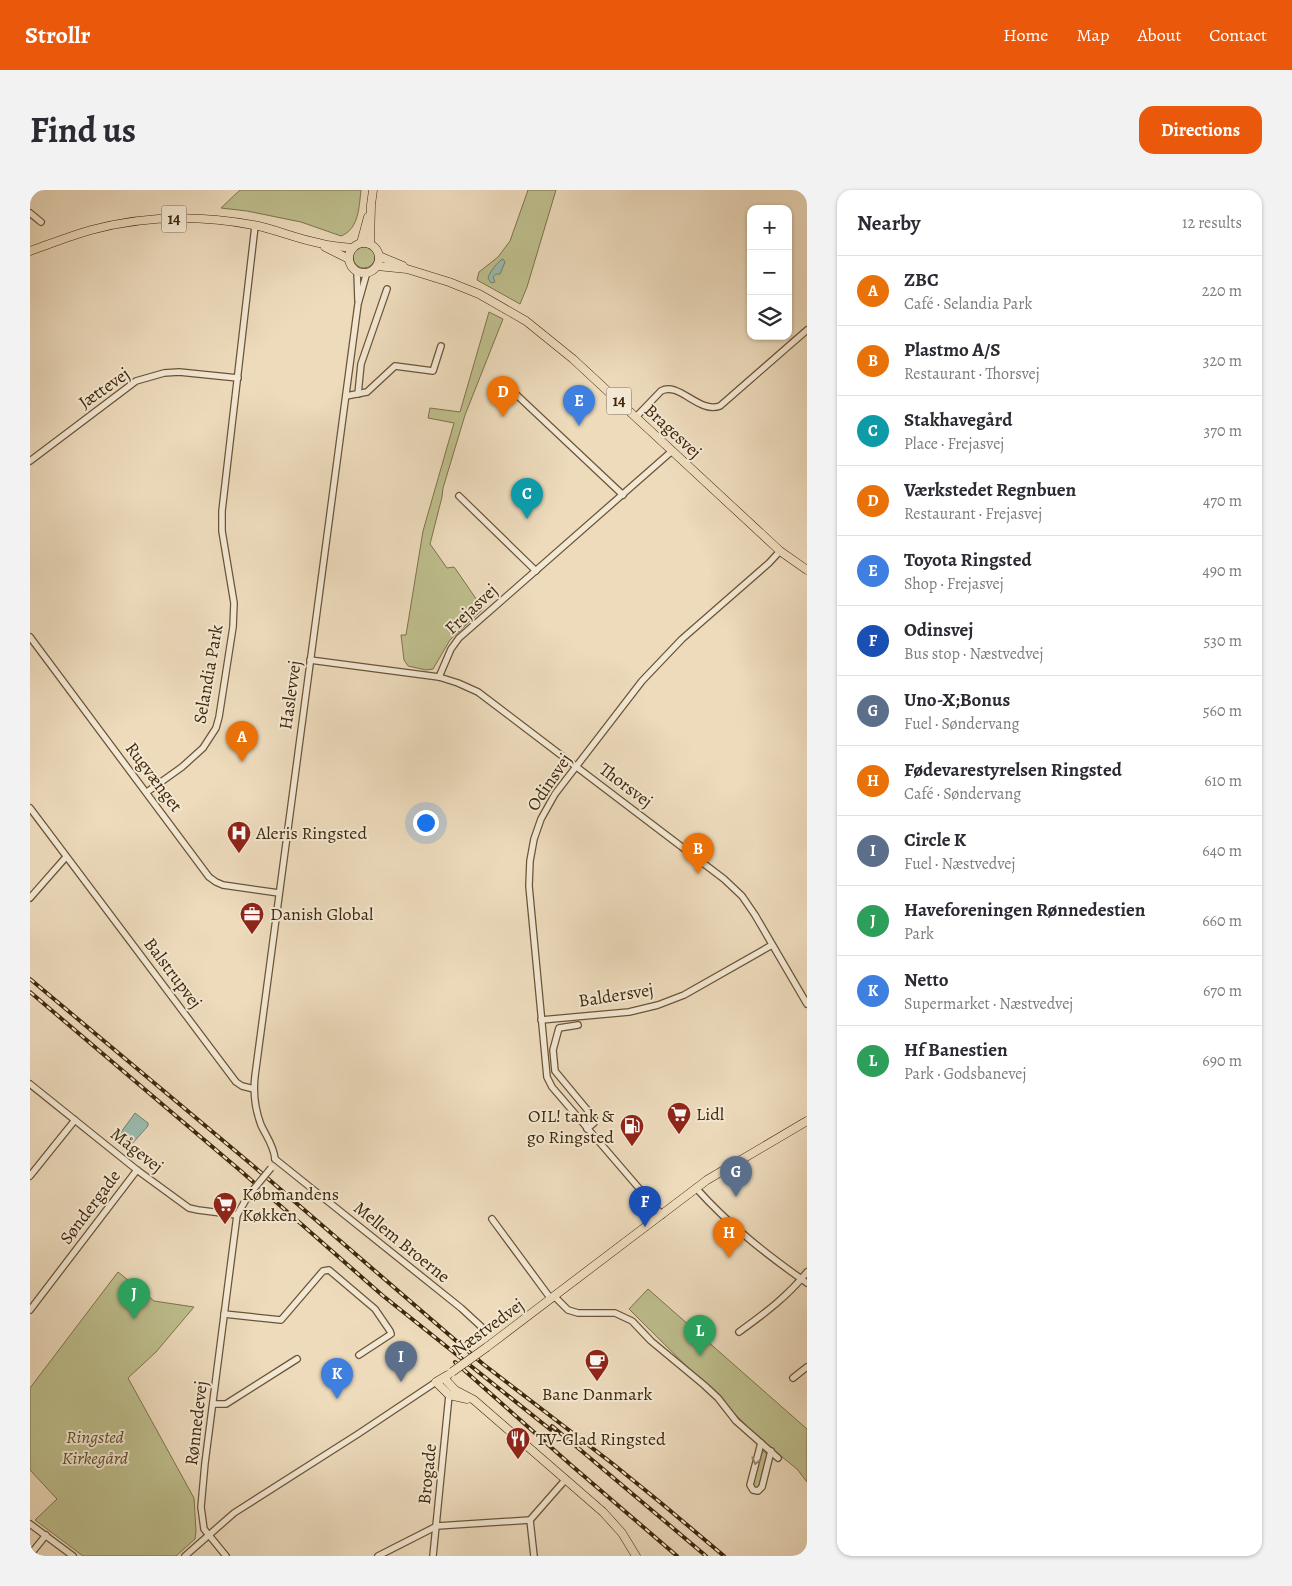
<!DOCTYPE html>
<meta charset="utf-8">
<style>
body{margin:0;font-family:Alegreya,serif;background:#f2f2f3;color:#2b2b33}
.controls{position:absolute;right:15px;top:15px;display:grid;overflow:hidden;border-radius:10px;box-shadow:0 1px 4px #0004}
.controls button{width:45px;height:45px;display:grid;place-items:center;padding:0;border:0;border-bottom:1px solid #e1e1e2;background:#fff;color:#2b2b33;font:25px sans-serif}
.you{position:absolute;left:395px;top:632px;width:18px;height:18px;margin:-12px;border:4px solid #fff;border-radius:50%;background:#1a73e8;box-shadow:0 0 0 8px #1a73e833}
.badge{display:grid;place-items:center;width:32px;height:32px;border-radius:50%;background:#ea580c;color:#fff;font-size:16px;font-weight:700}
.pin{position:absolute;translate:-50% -41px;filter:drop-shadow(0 1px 2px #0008)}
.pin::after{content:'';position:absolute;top:26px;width:18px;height:15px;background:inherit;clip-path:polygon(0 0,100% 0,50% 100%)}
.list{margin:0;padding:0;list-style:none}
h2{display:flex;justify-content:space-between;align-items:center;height:65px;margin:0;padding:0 20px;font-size:21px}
h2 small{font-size:16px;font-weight:400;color:#7c7c81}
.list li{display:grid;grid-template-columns:32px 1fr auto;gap:15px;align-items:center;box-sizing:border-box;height:70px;padding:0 20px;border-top:1px solid #e1e1e2}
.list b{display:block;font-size:19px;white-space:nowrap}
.list p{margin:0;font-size:16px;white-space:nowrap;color:#7c7c81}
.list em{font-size:16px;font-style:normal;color:#7c7c81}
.icon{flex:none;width:28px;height:28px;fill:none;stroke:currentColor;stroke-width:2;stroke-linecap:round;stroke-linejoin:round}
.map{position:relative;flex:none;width:777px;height:1366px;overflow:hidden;border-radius:15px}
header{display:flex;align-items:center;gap:30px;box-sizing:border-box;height:70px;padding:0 25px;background:#ea580c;color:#fff}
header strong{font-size:24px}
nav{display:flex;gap:28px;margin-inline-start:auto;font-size:18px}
.intro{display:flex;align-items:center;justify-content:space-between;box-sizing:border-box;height:120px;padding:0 30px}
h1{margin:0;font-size:35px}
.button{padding:12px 22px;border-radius:15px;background:#ea580c;color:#fff;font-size:18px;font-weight:700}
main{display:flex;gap:30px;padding:0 30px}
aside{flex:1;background:#fff;border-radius:15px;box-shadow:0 1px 4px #0004}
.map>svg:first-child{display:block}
</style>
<header>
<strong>Strollr</strong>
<nav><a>Home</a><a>Map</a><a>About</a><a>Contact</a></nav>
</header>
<div class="intro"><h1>Find us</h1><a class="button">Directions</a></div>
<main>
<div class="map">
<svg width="777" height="1366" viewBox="0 0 777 1366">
<rect width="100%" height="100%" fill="#eddbbc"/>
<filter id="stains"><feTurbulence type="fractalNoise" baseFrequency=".004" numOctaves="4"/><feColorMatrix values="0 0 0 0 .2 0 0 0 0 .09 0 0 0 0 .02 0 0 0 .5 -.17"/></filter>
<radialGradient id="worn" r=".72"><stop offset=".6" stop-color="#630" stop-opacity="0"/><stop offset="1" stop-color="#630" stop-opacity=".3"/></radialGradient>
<g fill="#bebe8d" stroke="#7f724c">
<path d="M 210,0 L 331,0 C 329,17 329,39 311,46 L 271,32 L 217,21 L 191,18 Z"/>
<polygon points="498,0 526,0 497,97 490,114 447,90 449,82 468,67 480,51"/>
<circle cx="334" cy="67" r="11"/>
<polygon points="459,122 473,129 435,225 413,298 412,307 400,354 417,378 424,377 427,381 453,419 420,450 403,479 396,480 378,476 374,470 371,445 376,445 393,341 424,233 398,228 400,218 430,222"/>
<polygon points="88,1082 124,1111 164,1117 126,1162 98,1188 164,1308 166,1341 165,1349 146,1366 53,1366 5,1330 27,1309 0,1280 0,1198"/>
<polygon points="618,1099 777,1239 777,1292 767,1279 730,1249 599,1119"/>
<polygon points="732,1260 738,1265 730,1295 728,1298 723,1298 723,1292"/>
</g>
<g fill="#99bbb0" stroke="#75806e">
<path d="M 473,69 L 475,72 L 470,84 L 466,84 L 463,87 L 465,92 L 461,93 L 458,88 C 459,83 468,71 473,69 Z"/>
<polygon points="105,923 118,933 118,936 100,956 89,945"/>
</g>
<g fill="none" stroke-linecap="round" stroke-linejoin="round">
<defs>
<g id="minor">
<polyline points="0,23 11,32"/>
<polyline points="327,81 328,110"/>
<polyline points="475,194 593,305"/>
<polyline points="328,204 331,174 357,99"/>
<polyline points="316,206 337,202 365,176 403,181 411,156"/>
<path d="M 606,227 L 631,201 C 649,191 669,224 690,216 L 777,140"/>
<polyline points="0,271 106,191 134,183 149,182 208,188"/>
<polyline points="429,306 506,381"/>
<polyline points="0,447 179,687 186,692 193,695 249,703"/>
<polyline points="280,470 409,487 428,493 448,502 694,689 712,706 725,725 777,814"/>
<polyline points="409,487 421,459 429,448 642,261"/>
<polyline points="117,602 152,577 173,558 186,538 189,527 203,437 204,413 192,341 192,321 225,36"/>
<polyline points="0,618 206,892 212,896 224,899"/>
<polyline points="0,708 36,667"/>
<polyline points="511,830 599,822 628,815 654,805 742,755"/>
<polyline points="548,835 529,838 523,860 525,881 564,928 564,933 557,939"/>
<polyline points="0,894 107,980 159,1018 168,1020 207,1025"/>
<path d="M 245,969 C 244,956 236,946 231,935 C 225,919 223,903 225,886 L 328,114 L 337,82"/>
<polyline points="245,969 431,1118 456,1141"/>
<polyline points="0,986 45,930"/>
<path d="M 666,998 C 700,1036 736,1064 777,1093"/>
<polyline points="632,1025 522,897 517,887 499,696 500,671 504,649 511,629 525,604 612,491 652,449 739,373 750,361"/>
<polyline points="462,1029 521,1109"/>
<polyline points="525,1107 538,1120 548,1123 585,1123 602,1131 621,1151 674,1195 688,1208 706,1231 748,1268"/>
<polyline points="0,1120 107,980"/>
<polyline points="194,1124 251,1130 293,1081 299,1080 345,1119 360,1141 361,1144 358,1146 329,1165"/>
<path d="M 709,1142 C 734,1124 758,1106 777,1082"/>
<polyline points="763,1188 777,1177"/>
<polyline points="183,1214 196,1214 267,1169"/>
<polyline points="731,1253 720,1295 723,1300 728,1301 732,1297 741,1261"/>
<polyline points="500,1330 504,1366"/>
<polyline points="0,1334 43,1366"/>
<polyline points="0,1365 16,1345"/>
<polyline points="155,1366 204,1323 328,1244 406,1192"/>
<polyline points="196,1366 174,1339 171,1317 175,1273 207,1025 218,1006"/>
<polyline points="348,1366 407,1336 500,1330 536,1289"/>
<polyline points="403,1366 419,1205"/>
</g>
<g id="major">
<polyline points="331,53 338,27"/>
<circle cx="334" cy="68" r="15"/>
<polyline points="340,54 341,15 343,0"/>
<polyline points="295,57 319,69"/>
<path d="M 0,61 C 20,54 40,46 61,40 C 113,26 170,25 223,35 C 245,39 267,49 289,53 C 300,56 311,57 323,58"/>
<polyline points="349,66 373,76"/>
<polyline points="347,76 377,79 419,92 449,104 496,131 543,169 750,361 777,380"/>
<polyline points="457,1157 677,990 777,931"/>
<polyline points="418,1185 406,1192 419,1205 437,1209"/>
<polyline points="414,1188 425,1200 444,1210 573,1322 592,1343 606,1366"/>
</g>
</defs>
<use href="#minor" stroke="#6b5438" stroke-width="8"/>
<use href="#major" stroke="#40270c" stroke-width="9"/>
<use href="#minor" stroke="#f3e8d3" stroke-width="5.5"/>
<use href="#major" stroke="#eddbbc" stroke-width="8"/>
<defs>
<g id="rail">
<polyline points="0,789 221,974 453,1174 583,1274 631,1313 694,1366"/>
<polyline points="0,802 212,982 352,1105 526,1244"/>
<polyline points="425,1172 541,1275 647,1366"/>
<polyline points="522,1236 676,1366"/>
</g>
</defs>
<use href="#rail" stroke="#40270c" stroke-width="4"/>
<use href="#rail" stroke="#f3e8d3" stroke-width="2" stroke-dasharray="5.5" stroke-linecap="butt"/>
<defs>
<polyline id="minor-bridge" points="218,1006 241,978"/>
<polyline id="major-bridge" points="422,1182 457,1157"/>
</defs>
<use href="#minor-bridge" stroke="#6b5438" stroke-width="8" stroke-linecap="butt"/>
<use href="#major-bridge" stroke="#40270c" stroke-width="9" stroke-linecap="butt"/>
<use href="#minor-bridge" stroke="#f3e8d3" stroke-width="5.5"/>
<use href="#major-bridge" stroke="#eddbbc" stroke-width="8"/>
</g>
<defs><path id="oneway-chevron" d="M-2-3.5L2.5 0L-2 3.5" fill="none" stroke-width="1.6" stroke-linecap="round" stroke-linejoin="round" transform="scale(1.25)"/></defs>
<use stroke="#9a8870" href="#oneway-chevron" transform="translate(726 1271) rotate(104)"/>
<defs>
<symbol id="hospital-pin" viewBox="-11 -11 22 30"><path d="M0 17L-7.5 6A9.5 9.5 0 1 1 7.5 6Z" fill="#8f2418" stroke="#f3e8d3"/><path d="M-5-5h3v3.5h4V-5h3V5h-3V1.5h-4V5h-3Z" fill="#fff"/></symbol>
<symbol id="office-pin" viewBox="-11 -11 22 30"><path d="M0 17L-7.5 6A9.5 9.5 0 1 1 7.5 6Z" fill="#8f2418" stroke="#f3e8d3"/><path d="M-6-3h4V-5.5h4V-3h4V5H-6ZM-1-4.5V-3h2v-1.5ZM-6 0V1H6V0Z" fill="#fff"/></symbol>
<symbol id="supermarket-pin" viewBox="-11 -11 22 30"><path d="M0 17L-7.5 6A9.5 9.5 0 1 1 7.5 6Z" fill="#8f2418" stroke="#f3e8d3"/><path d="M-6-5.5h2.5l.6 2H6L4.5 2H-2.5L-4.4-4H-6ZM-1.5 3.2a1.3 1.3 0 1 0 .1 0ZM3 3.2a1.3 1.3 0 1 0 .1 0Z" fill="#fff"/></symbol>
<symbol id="fuel-pin" viewBox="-11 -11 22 30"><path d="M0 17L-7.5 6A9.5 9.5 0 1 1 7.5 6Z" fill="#8f2418" stroke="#f3e8d3"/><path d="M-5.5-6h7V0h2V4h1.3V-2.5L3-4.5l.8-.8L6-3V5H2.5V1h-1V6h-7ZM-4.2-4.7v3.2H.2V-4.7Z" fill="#fff"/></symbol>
<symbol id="cafe-pin" viewBox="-11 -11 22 30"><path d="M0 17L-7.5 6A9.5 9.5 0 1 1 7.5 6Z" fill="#8f2418" stroke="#f3e8d3"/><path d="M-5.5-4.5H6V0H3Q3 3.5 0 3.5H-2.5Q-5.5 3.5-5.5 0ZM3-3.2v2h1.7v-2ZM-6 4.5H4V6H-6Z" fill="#fff"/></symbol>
<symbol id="restaurant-pin" viewBox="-11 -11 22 30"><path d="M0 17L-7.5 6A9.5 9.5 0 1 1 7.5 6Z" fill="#8f2418" stroke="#f3e8d3"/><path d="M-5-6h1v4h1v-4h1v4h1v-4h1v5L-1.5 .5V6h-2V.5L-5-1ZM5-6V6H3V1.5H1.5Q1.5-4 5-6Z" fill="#fff"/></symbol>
</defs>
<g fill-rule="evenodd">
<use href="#hospital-pin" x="195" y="629" width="28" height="38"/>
<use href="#office-pin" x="208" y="710" width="28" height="38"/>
<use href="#supermarket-pin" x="635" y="910" width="28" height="38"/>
<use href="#fuel-pin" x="588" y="922" width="28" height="38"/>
<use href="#supermarket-pin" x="181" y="1000" width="28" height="38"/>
<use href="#cafe-pin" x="553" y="1157" width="28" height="38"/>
<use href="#restaurant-pin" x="474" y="1235" width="28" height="38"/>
</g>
<g text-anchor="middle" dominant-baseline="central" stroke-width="4" stroke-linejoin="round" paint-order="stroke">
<g fill="#f3e8d3" stroke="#766148" stroke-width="1">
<rect x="131.5" y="15.5" width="25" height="27" rx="4"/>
<rect x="576.5" y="197.5" width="25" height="27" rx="4"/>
</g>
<g font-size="16" font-weight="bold" fill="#40270c">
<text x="144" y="29">14</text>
<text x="589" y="211">14</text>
</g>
<g font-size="18" fill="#40270c" stroke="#f3e8d3">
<text transform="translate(74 198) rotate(-35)">Jættevej</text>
<text transform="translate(643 241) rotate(43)">Bragesvej</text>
<text transform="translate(441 419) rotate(-43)">Frejasvej</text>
<text transform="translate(178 484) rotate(-80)">Selandia Park</text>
<text transform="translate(260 505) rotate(-82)">Haslevvej</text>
<text transform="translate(124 587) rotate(53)">Rugvænget</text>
<text transform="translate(519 592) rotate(-56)">Odinsvej</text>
<text transform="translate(596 595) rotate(37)">Thorsvej</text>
<text transform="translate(143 783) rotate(53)">Balstrupvej</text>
<text transform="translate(586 805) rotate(-9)">Baldersvej</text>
<text transform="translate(107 960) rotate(38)">Mågevej</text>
<text transform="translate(60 1017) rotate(-53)">Søndergade</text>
<text transform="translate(372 1052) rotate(39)">Mellem Broerne</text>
<text transform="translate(458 1137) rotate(-36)">Næstvedvej</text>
<text transform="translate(166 1233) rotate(-83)">Rønnedevej</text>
<text transform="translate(397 1284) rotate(-84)">Brogade</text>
</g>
<g font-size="18" fill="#40270c" stroke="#f3e8d3" text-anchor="start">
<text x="226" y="643">Aleris Ringsted</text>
<text x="240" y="724">Danish Global</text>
<text x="666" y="924">Lidl</text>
<text x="584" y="926" text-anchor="end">OIL! tank &amp;<tspan x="584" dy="21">go Ringsted</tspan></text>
<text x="212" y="1004">Købmandens<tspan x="212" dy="21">Køkken</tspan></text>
<text x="567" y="1204" text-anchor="middle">Bane Danmark</text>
<text x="506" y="1249">TV-Glad Ringsted</text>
</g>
<g font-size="18" font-style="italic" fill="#604d2c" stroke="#f3e8d3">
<text x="65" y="1247">Ringsted<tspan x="65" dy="21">Kirkegård</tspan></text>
</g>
</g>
<rect width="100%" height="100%" filter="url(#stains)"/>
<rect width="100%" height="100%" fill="url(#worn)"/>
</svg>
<div class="controls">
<button>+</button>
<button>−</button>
<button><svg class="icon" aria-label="layers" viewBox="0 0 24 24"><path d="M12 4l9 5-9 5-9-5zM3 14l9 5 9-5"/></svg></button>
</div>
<div class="you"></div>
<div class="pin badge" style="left:212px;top:572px;background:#e8710a">A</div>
<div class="pin badge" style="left:668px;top:684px;background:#e8710a">B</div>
<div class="pin badge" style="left:497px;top:329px;background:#0f9aa8">C</div>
<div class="pin badge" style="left:473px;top:227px;background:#e8710a">D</div>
<div class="pin badge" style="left:549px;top:236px;background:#3f7fe0">E</div>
<div class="pin badge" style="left:615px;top:1037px;background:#1a4fb4">F</div>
<div class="pin badge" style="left:706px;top:1007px;background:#5c6f8a">G</div>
<div class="pin badge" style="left:699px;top:1068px;background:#e8710a">H</div>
<div class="pin badge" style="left:371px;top:1192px;background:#5c6f8a">I</div>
<div class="pin badge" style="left:104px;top:1129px;background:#2e9e5b">J</div>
<div class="pin badge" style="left:307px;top:1209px;background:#3f7fe0">K</div>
<div class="pin badge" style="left:670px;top:1166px;background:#2e9e5b">L</div>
</div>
<aside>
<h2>Nearby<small>12 results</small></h2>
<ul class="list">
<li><span class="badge" style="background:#e8710a">A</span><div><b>ZBC</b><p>Café · Selandia Park</p></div><em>220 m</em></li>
<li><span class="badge" style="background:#e8710a">B</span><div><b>Plastmo A/S</b><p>Restaurant · Thorsvej</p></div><em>320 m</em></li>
<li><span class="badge" style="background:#0f9aa8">C</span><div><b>Stakhavegård</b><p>Place · Frejasvej</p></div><em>370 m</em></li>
<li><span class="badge" style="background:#e8710a">D</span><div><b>Værkstedet Regnbuen</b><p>Restaurant · Frejasvej</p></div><em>470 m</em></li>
<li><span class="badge" style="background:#3f7fe0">E</span><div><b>Toyota Ringsted</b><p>Shop · Frejasvej</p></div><em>490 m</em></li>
<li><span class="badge" style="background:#1a4fb4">F</span><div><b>Odinsvej</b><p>Bus stop · Næstvedvej</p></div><em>530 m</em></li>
<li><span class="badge" style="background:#5c6f8a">G</span><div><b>Uno-X;Bonus</b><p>Fuel · Søndervang</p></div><em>560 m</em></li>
<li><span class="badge" style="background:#e8710a">H</span><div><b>Fødevarestyrelsen Ringsted</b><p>Café · Søndervang</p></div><em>610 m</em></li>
<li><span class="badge" style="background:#5c6f8a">I</span><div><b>Circle K</b><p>Fuel · Næstvedvej</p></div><em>640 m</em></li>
<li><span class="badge" style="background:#2e9e5b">J</span><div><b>Haveforeningen Rønnedestien</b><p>Park</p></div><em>660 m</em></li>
<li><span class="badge" style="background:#3f7fe0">K</span><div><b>Netto</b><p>Supermarket · Næstvedvej</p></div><em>670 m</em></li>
<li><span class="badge" style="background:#2e9e5b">L</span><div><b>Hf Banestien</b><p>Park · Godsbanevej</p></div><em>690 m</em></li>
</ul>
</aside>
</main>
